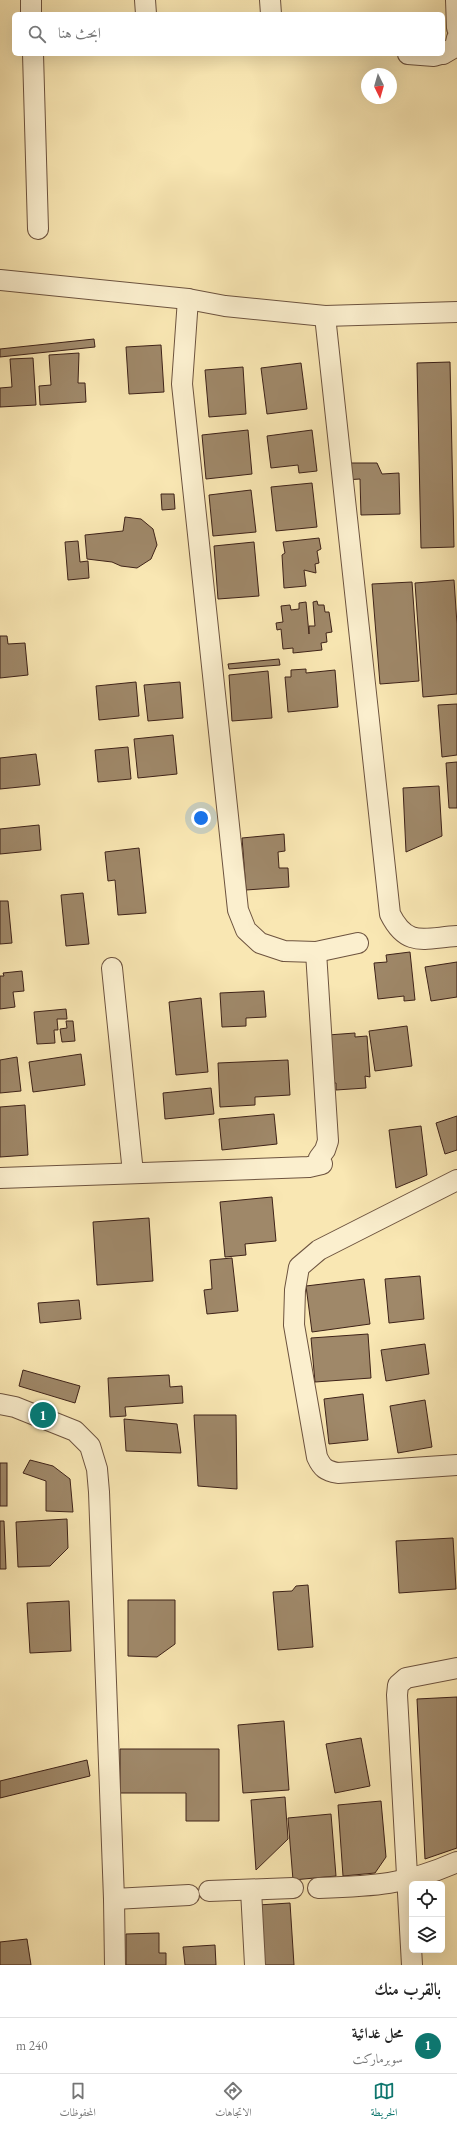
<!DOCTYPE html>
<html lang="ar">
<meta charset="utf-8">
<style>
body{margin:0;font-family:"EB Garamond",Amiri,serif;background:#f2f2f2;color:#222;direction:rtl}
.controls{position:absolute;right:12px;bottom:12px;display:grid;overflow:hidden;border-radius:6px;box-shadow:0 4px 16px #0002}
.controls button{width:36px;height:36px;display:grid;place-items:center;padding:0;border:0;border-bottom:1px solid #e0e0e0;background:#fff;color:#222;font:20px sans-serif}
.compass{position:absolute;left:361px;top:68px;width:36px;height:36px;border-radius:50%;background:#fff;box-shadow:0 4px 16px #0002;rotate:175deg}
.you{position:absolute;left:201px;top:818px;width:14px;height:14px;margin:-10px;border:3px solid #fff;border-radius:50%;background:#1a73e8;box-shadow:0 0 0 6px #1a73e833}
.badge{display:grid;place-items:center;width:26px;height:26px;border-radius:50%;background:#0f766e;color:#fff;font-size:13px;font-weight:700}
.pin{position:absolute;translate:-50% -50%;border:2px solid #fff;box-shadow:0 1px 4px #0006}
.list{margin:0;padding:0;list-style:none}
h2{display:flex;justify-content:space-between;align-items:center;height:52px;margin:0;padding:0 16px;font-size:17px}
h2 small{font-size:13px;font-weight:400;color:#767676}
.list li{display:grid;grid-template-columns:26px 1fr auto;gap:12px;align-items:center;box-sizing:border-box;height:56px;padding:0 16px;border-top:1px solid #e0e0e0}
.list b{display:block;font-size:15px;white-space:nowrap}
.list p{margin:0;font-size:13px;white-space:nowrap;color:#767676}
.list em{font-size:13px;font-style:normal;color:#767676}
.icon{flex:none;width:22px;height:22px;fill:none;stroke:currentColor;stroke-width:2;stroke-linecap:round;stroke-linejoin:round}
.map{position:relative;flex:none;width:457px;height:1965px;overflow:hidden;direction:ltr}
.search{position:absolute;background:#fff;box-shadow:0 4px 16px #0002;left:12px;right:12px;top:12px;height:44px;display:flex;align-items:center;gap:10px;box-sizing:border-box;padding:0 14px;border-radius:6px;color:#767676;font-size:15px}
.sheet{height:108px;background:#fff}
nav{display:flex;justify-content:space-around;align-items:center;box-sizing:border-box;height:56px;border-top:1px solid #e0e0e0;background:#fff;font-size:11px;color:#767676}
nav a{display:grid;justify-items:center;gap:2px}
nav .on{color:#0f766e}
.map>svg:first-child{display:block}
</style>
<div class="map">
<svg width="457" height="1965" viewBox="0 0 457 1965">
<rect width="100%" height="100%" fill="#f9e7b3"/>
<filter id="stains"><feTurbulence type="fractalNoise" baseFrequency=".005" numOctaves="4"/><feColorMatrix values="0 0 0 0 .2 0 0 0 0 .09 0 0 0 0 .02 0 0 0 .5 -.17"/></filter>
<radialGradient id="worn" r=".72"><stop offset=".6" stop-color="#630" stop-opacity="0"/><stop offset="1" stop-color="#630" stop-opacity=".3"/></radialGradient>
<g fill="#9f8869" stroke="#3e2218">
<polygon points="94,339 95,347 0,357 0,349"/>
<polygon points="161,345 164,392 129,394 126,347"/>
<polygon points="79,353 78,383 85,383 86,402 40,405 39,386 51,385 49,355"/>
<polygon points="33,358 36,405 0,407 0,388 12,387 10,359"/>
<polygon points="450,362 454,547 421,548 417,363"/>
<polygon points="301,363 307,409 267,414 261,368"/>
<polygon points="243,367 246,414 209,417 205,370"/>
<polygon points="248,430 252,474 206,479 202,435"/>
<polygon points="312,430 317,471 299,473 298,465 271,468 267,436"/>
<polygon points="344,463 377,463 382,474 399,473 400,514 361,515 360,479 344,480"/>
<polygon points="312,483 317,527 276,531 271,487"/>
<polygon points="251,490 256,532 213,536 209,495"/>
<polygon points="161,494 174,494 175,509 162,510"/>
<polygon points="125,517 141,519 153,529 157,545 151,559 137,568 121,566 112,562 87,559 85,535 123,531"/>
<polygon points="319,538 321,549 317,551 319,563 315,564 316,573 304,570 306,586 284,588 282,555 285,553 283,542"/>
<polygon points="78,541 80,562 88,561 89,578 68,580 65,542"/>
<polygon points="254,542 259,596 218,599 214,546"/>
<polygon points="454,580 457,624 457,694 423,697 415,583"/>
<polygon points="412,582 419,681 380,684 372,584"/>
<polygon points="317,601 318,605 324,605 325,612 329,612 332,632 326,633 327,642 321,643 322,650 293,653 293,648 283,649 281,629 277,630 276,623 283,622 281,606 290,605 291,610 299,609 299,603 306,602 309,634 309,626 315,626 313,602"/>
<polygon points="0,636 7,636 8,644 25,643 28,675 0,678"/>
<polygon points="279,659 280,665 229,669 228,664"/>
<polygon points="306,669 306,673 335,670 338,707 288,712 285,677 291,677 291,670"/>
<polygon points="268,671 272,718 232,721 229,675"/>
<polygon points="136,682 139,716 99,720 96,686"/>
<polygon points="180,682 183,718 148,721 144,685"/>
<polygon points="457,704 457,755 442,757 438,705"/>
<polygon points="173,735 177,774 138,778 134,739"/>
<polygon points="128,747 131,779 98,782 95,750"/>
<polygon points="36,754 40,785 0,789 0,758"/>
<polygon points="457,762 457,808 449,808 446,763"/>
<polygon points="439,786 442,836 406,852 403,788"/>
<polygon points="39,825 41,850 0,854 0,829"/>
<polygon points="284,834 285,851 278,852 279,868 288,868 289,887 246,890 242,838"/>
<polygon points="139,848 146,913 118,915 115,880 108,881 105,852"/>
<polygon points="83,893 89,944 66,946 61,895"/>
<polygon points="0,901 8,901 12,943 0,944"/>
<polygon points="410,952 415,1000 404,1001 404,996 378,999 374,963 387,962 386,955"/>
<polygon points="457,962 457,997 431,1001 425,967"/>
<polygon points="22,971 24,991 13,992 15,1007 0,1009 0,976 4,976 3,973"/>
<polygon points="264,991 266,1017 246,1018 246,1026 222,1027 220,993"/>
<polygon points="201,998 208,1072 176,1075 169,1002"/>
<polygon points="66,1009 67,1019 57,1019 58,1030 54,1030 55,1043 37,1044 34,1012"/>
<polygon points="66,1021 73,1021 75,1041 62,1042 60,1029 67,1028"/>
<polygon points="407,1026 412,1066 375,1071 369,1031"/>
<polygon points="355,1033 355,1037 367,1036 370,1077 365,1076 366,1088 336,1090 336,1083 332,1083 328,1035"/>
<polygon points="81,1054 85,1085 33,1092 29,1062"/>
<polygon points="17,1057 21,1091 0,1093 0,1060"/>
<polygon points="288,1060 290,1095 255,1097 255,1105 220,1107 218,1063"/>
<polygon points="211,1088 214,1114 165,1119 163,1093"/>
<polygon points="25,1105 28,1155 0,1157 0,1107"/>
<polygon points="274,1114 277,1144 222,1150 219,1119"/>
<polygon points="457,1116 457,1150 445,1154 436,1123"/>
<polygon points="421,1126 427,1175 396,1188 389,1130"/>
<polygon points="272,1197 276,1241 245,1244 246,1255 225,1257 220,1202"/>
<polygon points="149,1218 153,1281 97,1285 93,1222"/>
<polygon points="232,1258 238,1311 207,1314 204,1290 212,1289 210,1260"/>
<polygon points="420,1276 424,1319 389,1323 385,1279"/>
<polygon points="364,1279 370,1324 312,1332 306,1286"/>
<polygon points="79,1300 81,1319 40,1323 38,1303"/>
<polygon points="368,1334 371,1378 315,1382 311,1338"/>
<polygon points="425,1344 429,1374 386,1381 381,1350"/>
<polygon points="23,1370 80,1386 75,1403 19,1386"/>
<polygon points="169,1375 170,1387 182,1386 183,1403 125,1407 126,1416 110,1417 108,1378"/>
<polygon points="363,1394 368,1440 329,1444 324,1399"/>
<polygon points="425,1400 432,1447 398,1453 390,1406"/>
<polygon points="194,1415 236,1415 237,1489 198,1486"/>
<polygon points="124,1419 177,1424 181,1453 126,1451"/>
<polygon points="30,1460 53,1466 70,1479 73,1512 46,1511 46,1481 23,1473"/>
<rect x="0" y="1463" width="7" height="43"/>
<polygon points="67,1519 68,1548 50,1566 18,1567 16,1522"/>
<polygon points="0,1521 4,1521 6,1569 0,1569"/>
<polygon points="453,1538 456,1589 399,1593 396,1541"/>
<polygon points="308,1585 313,1647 278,1650 273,1592 292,1591 296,1586"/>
<polygon points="128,1600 175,1600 175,1644 157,1657 128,1656"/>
<polygon points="69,1601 71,1651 30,1653 27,1603"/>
<polygon points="457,1697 457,1848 425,1859 417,1699"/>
<polygon points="284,1721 289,1790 243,1793 238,1725"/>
<polygon points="361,1738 370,1786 335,1793 326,1744"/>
<polygon points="120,1749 219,1749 219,1821 186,1821 186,1793 120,1793"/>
<polygon points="87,1760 90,1776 0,1798 0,1781"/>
<polygon points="285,1797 288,1839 256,1870 251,1800"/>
<polygon points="381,1801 386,1857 375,1873 343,1876 338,1805"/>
<polygon points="331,1814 336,1876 293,1880 288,1818"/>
<polygon points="290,1903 294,1965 262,1965 258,1905"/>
<polygon points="159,1933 159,1953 166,1953 166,1965 126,1965 126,1934"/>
<polygon points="27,1939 31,1965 0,1965 0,1942"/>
<polygon points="215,1945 216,1965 185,1965 183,1947"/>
</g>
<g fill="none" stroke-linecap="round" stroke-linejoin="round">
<defs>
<g id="street">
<polyline points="31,0 31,14"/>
<polyline points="145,0 146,14"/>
<polyline points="270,0 271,14"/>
<polyline points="456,0 457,28"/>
<polyline points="33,54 38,229"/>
<polyline points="408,54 434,56 441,54"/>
<polyline points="443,54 455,47 457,38"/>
<polyline points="0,280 188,299 225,306 325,316 457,312"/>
<polyline points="188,299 182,384 238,910 246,930 260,943 284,951 316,952 358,943"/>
<path d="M 325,316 L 390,914 C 407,948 424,938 457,936"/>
<polyline points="112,968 133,1173"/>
<polyline points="0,1178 309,1167 322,1164 319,1158 325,1150 328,1141 316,952"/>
<path d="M 457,1180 L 319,1250 L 299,1267 L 295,1290 L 294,1325 L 317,1457 C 322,1468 326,1471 338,1473 L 457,1465"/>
<polyline points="0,1404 15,1407 75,1431 90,1446 97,1469 99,1492 114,1899 115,1965"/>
<path d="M 318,1888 C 374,1886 405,1885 457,1862"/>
<polyline points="251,1890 255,1965"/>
<polyline points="209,1891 293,1888"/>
<polyline points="114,1899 189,1895"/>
<polyline points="412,1965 397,1695 398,1685 406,1678 457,1668"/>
</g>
</defs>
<use href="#street" stroke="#6d533f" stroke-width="22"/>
<use href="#street" stroke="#fbefce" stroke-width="20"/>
</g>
<rect width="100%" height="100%" filter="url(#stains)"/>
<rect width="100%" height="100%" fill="url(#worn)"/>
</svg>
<div class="controls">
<button><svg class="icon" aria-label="locate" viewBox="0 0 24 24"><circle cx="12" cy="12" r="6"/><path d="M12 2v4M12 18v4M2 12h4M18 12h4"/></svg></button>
<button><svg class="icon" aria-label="layers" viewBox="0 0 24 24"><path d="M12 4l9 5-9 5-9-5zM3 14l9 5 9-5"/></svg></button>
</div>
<svg class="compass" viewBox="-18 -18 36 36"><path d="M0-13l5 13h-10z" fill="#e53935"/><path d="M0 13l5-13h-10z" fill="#767676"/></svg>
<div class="you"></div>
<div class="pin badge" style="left:43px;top:1415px">1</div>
<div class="search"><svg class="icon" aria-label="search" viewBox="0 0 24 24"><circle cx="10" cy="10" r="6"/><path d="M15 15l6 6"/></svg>ابحث هنا</div>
</div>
<section class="sheet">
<h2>بالقرب منك<small></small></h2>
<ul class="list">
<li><span class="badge">1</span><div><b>محل غدائية</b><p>سوبرماركت</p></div><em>240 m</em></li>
</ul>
</section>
<nav>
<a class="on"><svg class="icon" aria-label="map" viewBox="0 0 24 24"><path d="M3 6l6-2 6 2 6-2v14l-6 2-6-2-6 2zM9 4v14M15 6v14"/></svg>الخريطة</a>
<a><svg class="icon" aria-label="directions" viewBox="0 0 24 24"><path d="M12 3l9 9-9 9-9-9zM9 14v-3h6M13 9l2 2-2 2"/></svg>الاتجاهات</a>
<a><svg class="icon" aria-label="saved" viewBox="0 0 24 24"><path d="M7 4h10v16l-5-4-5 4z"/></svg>المحفوظات</a>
</nav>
